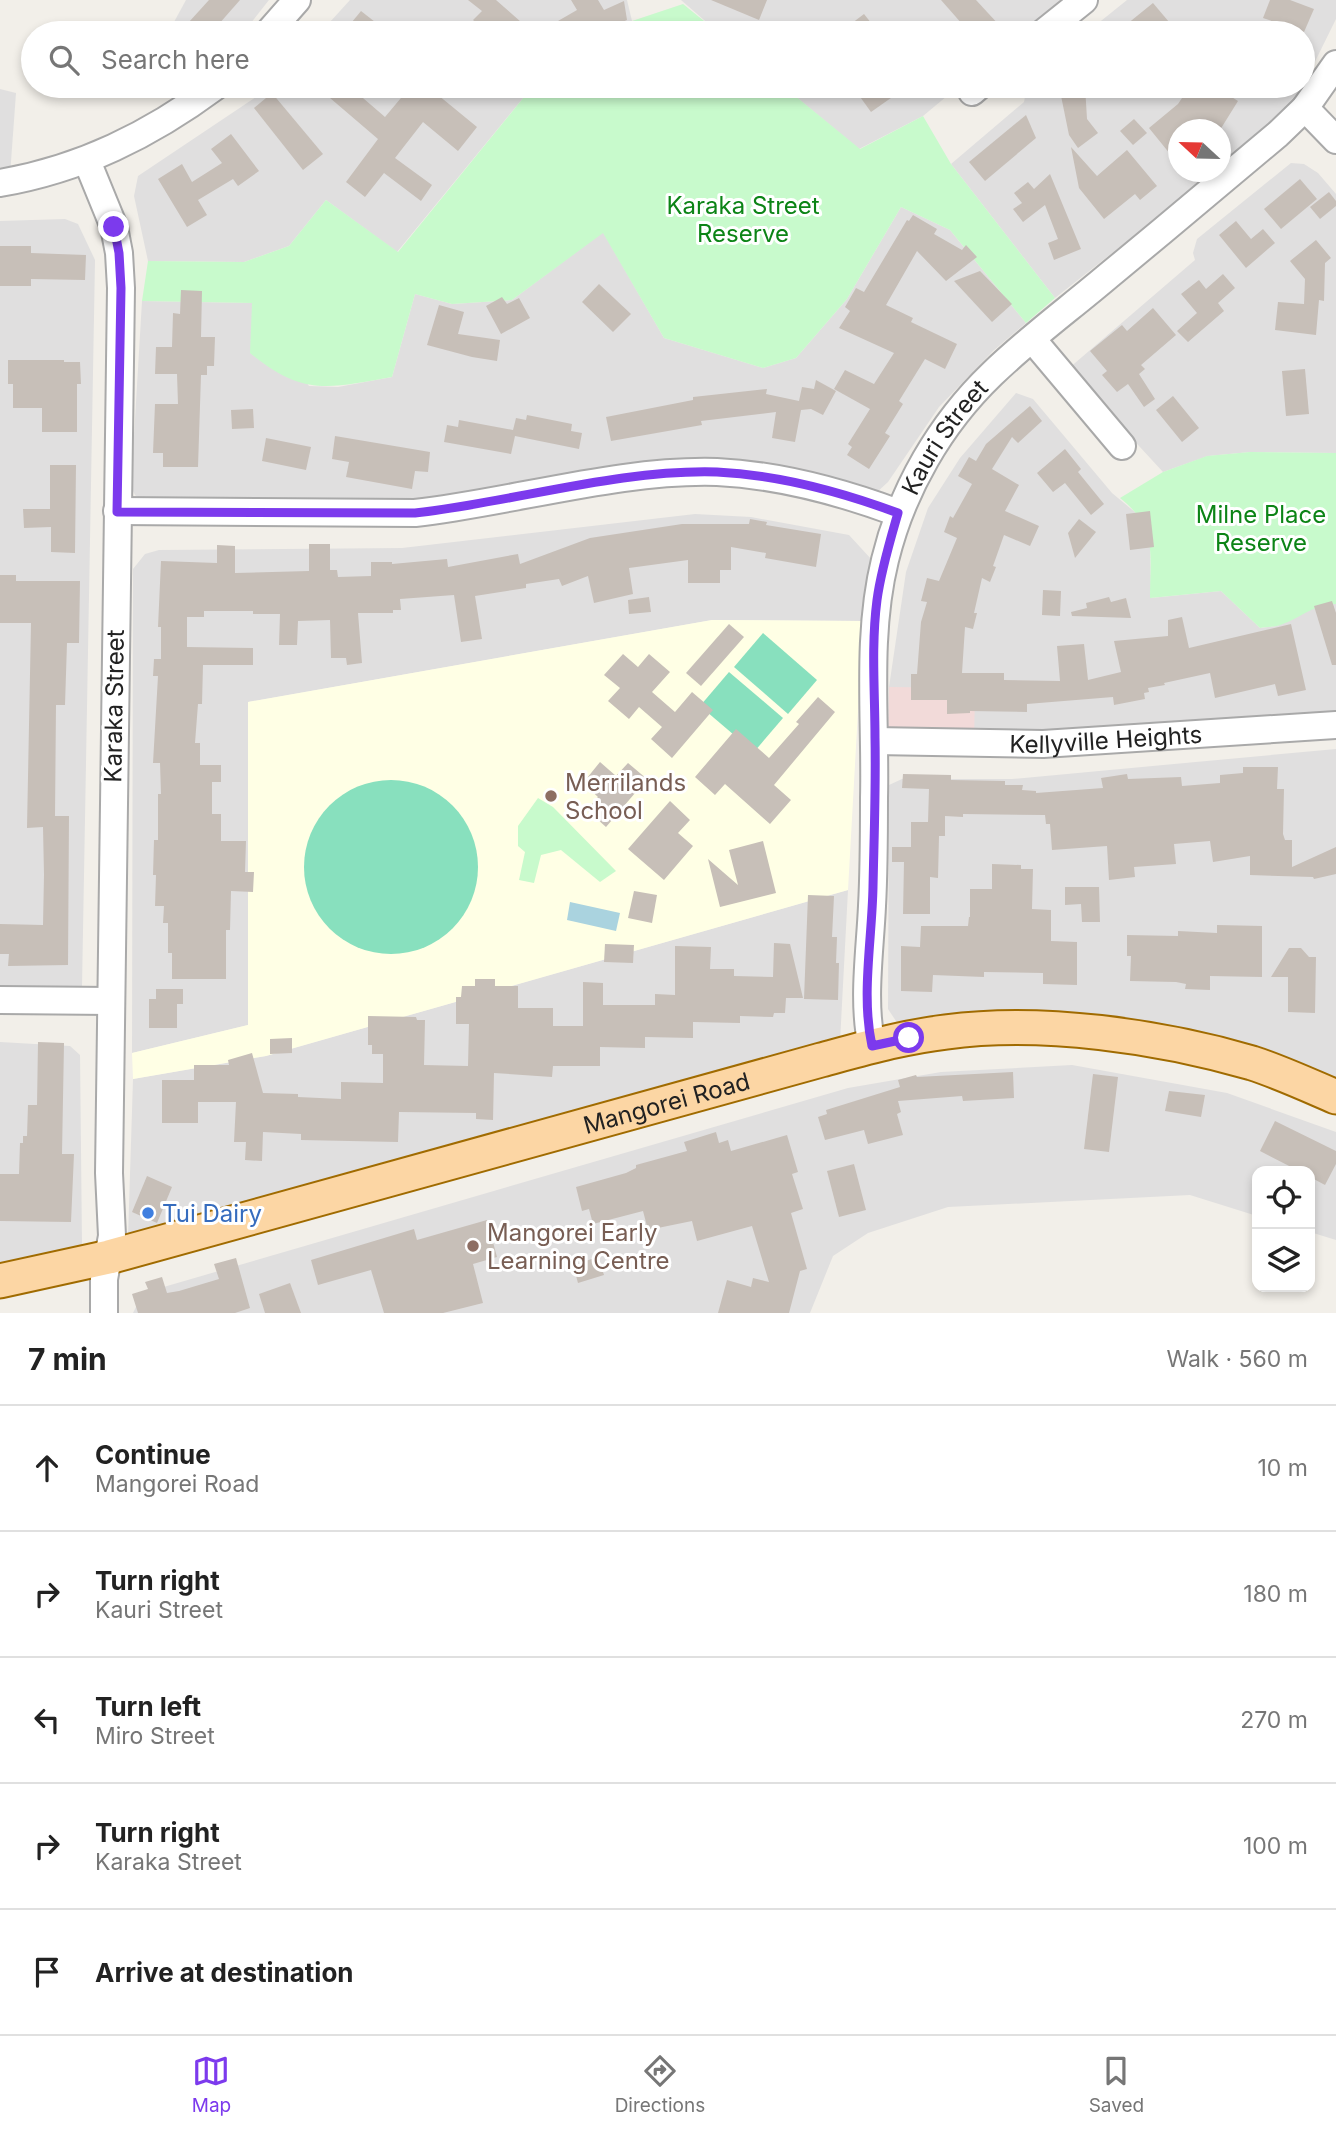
<!DOCTYPE html>
<meta charset="utf-8">
<style>
body{margin:0;font-family:Inter,sans-serif;background:#f2f2f2;color:#222}
.controls{position:absolute;right:21px;bottom:21px;display:grid;overflow:hidden;border-radius:14px;box-shadow:0 4px 10px #0003}
.controls button{width:63px;height:63px;display:grid;place-items:center;padding:0;border:0;border-bottom:2px solid #e0e0e0;background:#fff;color:#222;font:35px sans-serif}
.compass{position:absolute;left:1168px;top:119px;width:63px;height:63px;border-radius:50%;background:#fff;box-shadow:0 4px 10px #0003;rotate:292deg}
.stop{position:absolute;width:21px;height:21px;margin:-16px;border:5px solid #7c3aed;border-radius:50%;background:#fff}
.stop.end{background:#7c3aed;border-color:#fff;box-shadow:0 2px 7px #0008}
.list{margin:0;padding:0;list-style:none}
h2{display:flex;justify-content:space-between;align-items:center;height:91px;margin:0;padding:0 28px;font-size:30px}
h2 small{font-size:23px;font-weight:400;color:#767676}
.list li{display:grid;grid-template-columns:46px 1fr auto;gap:21px;align-items:center;box-sizing:border-box;height:126px;padding:0 28px;border-top:2px solid #e0e0e0}
.list b{display:block;font-size:26px;white-space:nowrap}
.list p{margin:0;font-size:23px;white-space:nowrap;color:#767676}
.list em{font-size:23px;font-style:normal;color:#767676}
.icon{flex:none;width:38px;height:38px;fill:none;stroke:currentColor;stroke-width:2;stroke-linecap:round;stroke-linejoin:round}
.map{position:relative;flex:none;width:1336px;height:1313px;overflow:hidden}
.search{position:absolute;background:#fff;box-shadow:0 4px 10px #0003;left:21px;right:21px;top:21px;height:77px;display:flex;align-items:center;gap:18px;box-sizing:border-box;padding:0 24px;border-radius:38px;color:#767676;font-size:26px}
.sheet{height:721px;background:#fff}
nav{display:flex;justify-content:space-around;align-items:center;box-sizing:border-box;height:98px;border-top:2px solid #e0e0e0;background:#fff;font-size:19px;color:#767676}
nav a{display:grid;justify-items:center;gap:4px}
nav .on{color:#7c3aed}
.map>svg:first-child{display:block}
</style>
<div class="map">
<svg width="1336" height="1313" viewBox="0 0 1336 1313">
<rect width="100%" height="100%" fill="#f2efe9"/>
<g fill="#e0dfdf">
<polygon points="186,0 269,0 243,33 168,33"/>
<polygon points="350,0 627,0 632,21 612,33 320,33"/>
<polygon points="681,0 1061,0 1022,33 719,33"/>
<polygon points="1127,0 1336,0 1336,19 1299,94 1274,121 1221,167 1220,130 1178,130 1178,172 1215,172 1055,298 951,164 1024,102 1027,86 1303,86 1303,33 1086,33"/>
<polygon points="269,86 533,86 397,252 326,200 289,246 244,262 148,261 134,196 138,176 259,95"/>
<polygon points="783,86 959,86 923,116 859,149"/>
<polygon points="0,89 16,93 10,175 0,177"/>
<polygon points="1291,163 1304,164 1318,173 1336,194 1336,453 1250,452 1208,456 1163,472 1068,369 1195,260 1193,253 1197,239"/>
<polygon points="901,207 950,230 1026,323 993,351 939,407 888,482 876,493 745,474 388,517 146,504 135,495 131,487 142,301 252,303 309,386 338,387 392,377 415,294 452,304 512,300 603,232 664,338 763,368 796,358 847,299"/>
<polygon points="65,219 78,224 95,260 82,986 69,999 0,999 0,221"/>
<polygon points="1016,393 1033,399 1112,493 1136,513 1150,536 1151,598 1221,591 1260,628 1277,626 1309,609 1326,604 1336,604 1336,719 974,744 889,687 906,572 928,508 960,458"/>
<polygon points="695,514 751,517 849,535 872,560 863,621 712,620 248,702 248,1025 132,1053 133,569 145,554 159,550 402,548"/>
<polygon points="1336,749 1336,1078 1228,1045 902,1030 888,1009 889,785 902,779 1012,779"/>
<polygon points="848,890 840,1042 128,1238 133,1079 266,1056"/>
<polygon points="0,1042 70,1046 80,1055 82,1246 0,1265"/>
<polygon points="1072,1065 1227,1093 1336,1132 1336,1240 1310,1232 1310,1171 1257,1171 1257,1216 1190,1195 948,1207 868,1233 833,1256 810,1313 133,1313 143,1293 848,1088 941,1072"/>
</g>
<polygon fill="#f2dad9" points="889,687 975,688 974,744 888,743"/>
<polygon fill="#ffffe5" points="712,620 863,621 848,890 266,1056 133,1079 132,1053 248,1025 248,702"/>
<g fill="#c8facc">
<polygon points="683,4 719,33 612,33 632,21"/>
<path d="M 533,86 L 783,86 L 860,149 L 923,116 L 951,164 L 1055,298 L 1026,323 L 950,230 L 901,207 L 847,299 L 796,358 L 763,368 L 664,338 L 603,233 L 512,300 L 452,304 L 415,294 L 392,377 C 328,388 304,397 250,353 L 252,303 L 142,301 L 148,261 L 244,262 L 289,246 L 326,200 L 398,252 Z"/>
<path d="M 1250,452 L 1336,453 L 1336,604 C 1312,604 1299,620 1277,626 C 1272,627 1265,627 1260,628 L 1221,591 L 1150,598 C 1150,555 1158,528 1120,498 L 1163,472 L 1207,456 Z"/>
<polygon points="538,798 553,807 616,871 600,882 561,850 541,855 534,883 519,880 525,852 518,846 518,826"/>
</g>
<g fill="#88e0be">
<polygon points="763,633 817,680 788,714 734,667"/>
<polygon points="729,672 783,718 754,752 700,706"/>
<circle cx="391" cy="867" r="87"/>
</g>
<polygon fill="#aad3df" points="570,902 620,913 616,931 567,920"/>
<g fill="#c7bfb8">
<polygon points="209,0 240,0 211,33 179,33"/>
<polygon points="468,0 496,0 521,22 511,33 488,33 473,20 482,11"/>
<polygon points="571,0 598,0 604,10 624,1 627,20 608,28 605,23 586,33 565,33 558,21 577,10"/>
<polygon points="711,0 767,0 759,20"/>
<polygon points="941,0 976,0 1000,26 992,33 970,33"/>
<polygon points="1270,0 1290,0 1314,9 1304,32 1263,18"/>
<polygon points="1153,3 1169,22 1156,33 1116,33"/>
<polygon points="361,11 389,33 343,33"/>
<polygon points="864,14 879,33 839,33"/>
<polygon points="316,86 349,86 385,117 411,86 427,86 477,127 458,151 423,122 395,158 432,185 421,201 384,173 365,197 346,182 378,139"/>
<polygon points="869,86 908,86 871,112 858,94"/>
<polygon points="1059,86 1085,86 1087,119 1098,133 1078,148 1069,135"/>
<polygon points="1190,86 1214,86 1238,101 1220,130 1179,130 1179,165 1149,128 1178,104"/>
<polygon points="272,93 323,154 303,170 254,108"/>
<polygon points="1026,115 1036,138 985,181 969,162"/>
<polygon points="1134,119 1147,133 1133,145 1120,131"/>
<polygon points="231,134 259,171 238,186 233,179 198,200 207,215 187,227 158,179 182,164 192,182 222,163 211,149"/>
<polygon points="1071,147 1097,176 1127,150 1157,186 1140,200 1135,194 1104,219 1079,188"/>
<polygon points="1050,174 1081,249 1054,260 1048,243 1058,239 1045,205 1023,222 1013,209 1022,203 1014,193 1028,182 1034,189"/>
<polygon points="1300,179 1317,199 1281,229 1264,209"/>
<polygon points="1329,192 1336,201 1336,206 1320,219 1310,207"/>
<polygon points="913,215 937,229 934,234 962,250 966,245 977,257 946,281 917,251 886,305 913,318 911,322 957,344 945,369 925,359 899,401 903,404 885,433 890,436 869,469 847,455 852,447 848,444 870,409 834,389 845,370 874,384 894,353 839,328 850,311 845,307 856,288 864,292 907,220 909,221"/>
<polygon points="1236,221 1251,239 1263,229 1275,243 1246,268 1219,235"/>
<polygon points="1316,240 1331,258 1325,263 1324,301 1319,300 1316,335 1275,330 1278,302 1304,304 1305,279 1290,261"/>
<polygon points="0,246 31,246 31,253 86,255 85,280 31,279 31,286 0,286"/>
<polygon points="980,271 1012,304 992,322 954,281"/>
<polygon points="1223,274 1235,288 1218,303 1224,311 1188,342 1177,331 1197,313 1181,294 1199,280 1206,289"/>
<polygon points="599,284 631,314 613,332 582,302"/>
<polygon points="181,290 202,291 201,337 215,337 214,366 207,366 207,375 201,375 198,467 163,467 163,453 153,453 155,404 178,404 177,374 155,374 156,347 172,347 173,313 180,314"/>
<polygon points="502,297 507,304 519,298 530,318 501,334 486,306"/>
<polygon points="439,305 464,312 458,334 500,340 497,361 472,357 427,345"/>
<polygon points="1153,308 1176,335 1141,365 1145,369 1139,374 1155,399 1144,407 1128,384 1117,392 1102,375 1107,371 1090,351 1122,325 1127,331"/>
<polygon points="8,360 64,360 64,362 80,362 81,384 77,384 77,432 42,432 42,408 13,408 13,384 8,384"/>
<polygon points="1305,369 1309,414 1286,416 1282,371"/>
<polygon points="816,380 836,391 823,415 811,409 801,410 795,442 772,438 776,412 701,421 702,425 611,441 606,417 693,400 693,397 767,389 766,394 799,401 802,387 814,389"/>
<polygon points="1173,396 1199,428 1182,442 1156,410"/>
<polygon points="1030,406 1042,421 1018,443 1012,437 992,469 1019,485 1005,511 1039,526 1030,546 1004,535 993,566 996,567 990,582 982,578 974,613 977,613 973,629 965,627 962,673 1004,673 1004,680 1060,681 1057,646 1084,644 1088,680 1121,672 1114,641 1168,636 1168,620 1182,617 1189,648 1291,624 1306,690 1278,696 1275,684 1215,698 1210,673 1164,683 1165,685 1148,688 1149,692 1144,693 1145,699 1114,705 1113,697 1027,704 1027,712 970,711 970,713 947,714 947,700 911,700 911,674 917,674 921,622 927,602 921,601 927,578 939,581 957,538 944,532 950,516 953,518 972,484 958,476 969,457 976,461 986,444"/>
<polygon points="253,409 254,428 232,429 231,410"/>
<polygon points="527,415 572,424 571,431 582,433 579,449 515,436 511,454 444,442 447,425 458,427 459,420 513,430 516,418 526,420"/>
<polygon points="335,436 430,452 428,472 415,471 412,489 346,477 349,462 332,459"/>
<polygon points="266,438 311,447 306,470 262,461"/>
<polygon points="1065,449 1081,469 1078,472 1104,504 1091,515 1065,483 1053,492 1037,473"/>
<polygon points="50,465 76,465 75,553 51,552 51,527 24,528 23,509 50,509"/>
<polygon points="1150,511 1154,547 1130,550 1126,514"/>
<polygon points="750,519 767,522 766,525 821,534 816,567 765,558 766,553 731,547 731,570 720,570 720,583 688,583 688,560 629,568 633,594 594,603 588,576 562,586 559,579 526,584 526,588 475,596 482,639 461,642 454,595 400,599 401,610 393,610 393,613 358,613 362,663 347,665 346,658 331,658 330,620 298,621 297,645 279,645 280,614 253,614 253,611 204,611 204,617 187,617 187,647 253,648 253,665 203,665 202,704 198,704 195,743 200,743 200,765 221,765 221,782 212,782 212,814 221,814 221,841 246,841 245,872 254,872 253,892 231,891 230,930 226,930 226,979 172,979 172,953 168,953 168,923 163,923 164,906 155,906 156,875 153,875 154,840 158,840 158,794 161,794 160,763 153,763 158,676 153,676 154,659 161,659 161,627 158,627 161,561 217,563 217,545 235,546 235,573 309,571 309,544 330,544 330,570 337,570 338,577 371,576 371,562 392,562 392,564 447,559 448,567 518,554 520,564 590,538 682,524 749,524"/>
<polygon points="1079,519 1096,532 1075,558 1068,533"/>
<polygon points="0,575 16,575 16,581 80,581 79,643 67,643 65,705 56,705 55,816 69,816 68,965 8,966 9,954 0,954 0,924 43,925 44,875 43,827 27,828 31,623 0,623"/>
<polygon points="1043,590 1061,591 1060,616 1042,615"/>
<polygon points="649,597 651,612 629,614 628,600"/>
<polygon points="1109,597 1111,602 1126,598 1131,618 1072,616 1071,612 1087,608 1086,603"/>
<polygon points="1332,601 1336,613 1336,665 1332,665 1314,606"/>
<polygon points="729,624 744,637 701,686 686,673"/>
<polygon points="623,654 638,667 649,654 670,672 652,692 675,712 692,692 713,710 672,758 651,739 662,727 639,707 629,719 608,701 620,688 604,675"/>
<polygon points="818,697 835,712 774,785 791,800 770,824 725,784 715,795 695,777 736,729 769,758 799,724 796,722"/>
<polygon points="600,762 616,776 628,763 647,779 606,827 587,810 598,797 583,783"/>
<polygon points="1243,767 1278,767 1277,789 1284,789 1283,834 1285,840 1292,840 1292,867 1336,847 1336,874 1314,879 1313,877 1250,875 1250,856 1213,862 1210,841 1174,844 1176,864 1134,867 1135,877 1109,880 1107,846 1052,850 1050,824 1046,824 1045,815 963,814 963,817 945,816 945,836 939,836 938,878 930,877 930,914 903,914 904,862 892,862 892,847 911,847 911,822 928,822 929,789 902,788 903,774 951,775 951,780 1005,781 1005,785 1023,785 1022,790 1036,791 1036,793 1103,788 1101,778 1127,774 1128,779 1181,777 1182,786 1220,783 1220,775 1243,773"/>
<polygon points="670,801 690,820 678,833 693,846 664,880 628,849"/>
<polygon points="763,841 776,893 720,907 708,859 738,885 729,850"/>
<polygon points="992,864 1021,865 1021,869 1033,869 1032,909 1051,910 1051,941 1077,942 1077,985 1043,984 1043,973 984,972 984,977 933,975 932,992 901,991 901,946 920,947 921,926 968,926 969,917 970,917 970,889 992,889"/>
<polygon points="1065,887 1099,887 1100,922 1082,922 1081,904 1065,905"/>
<polygon points="634,891 657,895 652,923 628,918"/>
<polygon points="808,895 834,896 832,937 837,937 836,963 839,963 838,1000 804,999"/>
<polygon points="1217,925 1262,926 1262,977 1210,976 1210,990 1185,989 1186,984 1176,982 1130,981 1131,956 1127,956 1127,935 1178,936 1178,931 1217,933"/>
<polygon points="774,943 790,944 803,998 786,998 785,1013 774,1013 773,1017 740,1016 740,1023 693,1022 693,1038 645,1037 645,1048 600,1047 600,1066 553,1066 552,1077 494,1073 493,1120 476,1119 476,1113 399,1112 398,1142 301,1140 301,1134 263,1132 262,1161 245,1160 246,1142 234,1142 236,1102 198,1102 198,1123 162,1123 162,1080 194,1080 194,1065 229,1065 228,1060 252,1053 263,1093 298,1094 298,1097 341,1099 341,1082 383,1083 383,1054 372,1054 372,1045 368,1045 368,1016 416,1017 417,1020 425,1020 424,1065 468,1066 469,1024 456,1024 456,997 461,997 462,986 475,986 475,979 495,979 495,986 518,986 518,1008 553,1008 553,1026 583,1026 583,982 603,983 603,1005 655,1005 655,994 675,995 675,946 711,947 710,969 734,969 734,976 773,977"/>
<polygon points="605,944 634,945 633,963 604,962"/>
<polygon points="1289,948 1301,948 1309,957 1316,957 1315,1013 1288,1012 1288,977 1271,977"/>
<polygon points="156,989 183,989 183,1004 177,1004 177,1028 149,1028 149,999 156,999"/>
<polygon points="292,1038 292,1053 270,1054 270,1039"/>
<polygon points="38,1042 64,1043 62,1154 74,1154 71,1222 0,1221 0,1174 19,1174 20,1143 23,1143 23,1136 27,1136 28,1105 37,1105"/>
<polygon points="1013,1072 1014,1098 963,1101 962,1096 898,1101 901,1112 897,1114 903,1135 868,1144 864,1130 825,1140 818,1117 827,1114 826,1110 900,1087 898,1080 916,1075 917,1077"/>
<polygon points="1093,1074 1118,1077 1109,1152 1084,1149"/>
<polygon points="1169,1091 1205,1095 1201,1117 1165,1111"/>
<polygon points="1275,1121 1336,1151 1336,1164 1325,1185 1310,1177 1310,1171 1299,1171 1260,1151"/>
<polygon points="716,1132 719,1143 728,1140 731,1151 787,1135 798,1172 792,1174 803,1209 791,1213 807,1269 800,1271 789,1313 718,1313 727,1280 751,1287 753,1278 769,1282 752,1226 697,1241 692,1221 648,1230 643,1211 593,1224 589,1209 582,1211 576,1187 626,1173 636,1168 636,1165 687,1151 684,1142"/>
<polygon points="854,1164 866,1210 839,1217 827,1171"/>
<polygon points="147,1176 172,1187 157,1223 132,1212"/>
<polygon points="487,1220 497,1257 473,1264 483,1303 443,1313 384,1313 371,1270 318,1285 311,1260 414,1229 417,1240"/>
<polygon points="598,1257 604,1275 578,1283 573,1265"/>
<polygon points="236,1258 250,1308 235,1313 138,1313 132,1294 148,1289 145,1282 162,1277 167,1293 179,1291 219,1279 214,1264"/>
<polygon points="290,1283 301,1313 265,1313 259,1294"/>
</g>
<g fill="none" stroke-linecap="round" stroke-linejoin="round">
<defs>
<g id="minor">
<polyline points="268,33 297,0"/>
<polyline points="1043,33 1084,0"/>
<polyline points="972,92 979,86"/>
<polyline points="1305,108 1336,140"/>
<polyline points="87,161 114,227 119,253 121,288 109,1173 112,1236 104,1279 104,1313"/>
<path d="M 0,183 C 81,169 150,135 216,86"/>
<polyline points="1032,339 1122,446"/>
<path d="M 117,511 L 415,513 C 513,502 619,469 717,472 C 780,475 839,491 898,513"/>
<path id="s1" d="M 875,741 L 1043,744 L 1336,725"/>
<polyline points="0,1000 111,1001"/>
<path id="s2" d="M 872,1047 C 862,1001 870,952 872,906 C 874,870 874,834 874,798 C 876,719 866,637 885,560 C 902,490 940,424 992,374 C 1028,339 1069,309 1108,276 C 1165,229 1222,181 1278,134 L 1305,108 L 1336,64"/>
</g>
<g id="major">
<path id="s3" d="M 0,1281 L 109,1257 L 821,1060 C 862,1049 903,1037 946,1032 C 1041,1019 1160,1036 1252,1063 C 1280,1072 1308,1085 1336,1097"/>
</g>
</defs>
<use href="#minor" stroke="#a9a9a9" stroke-width="30"/>
<use href="#major" stroke="#a06b00" stroke-width="37"/>
<use href="#minor" stroke="#fff" stroke-width="26"/>
<use href="#major" stroke="#fcd6a4" stroke-width="33"/>
</g>
<g fill="none" stroke-linecap="round" stroke-linejoin="round">
<path stroke="#7c3aed" stroke-width="9" d="M 114,227 L 119,253 L 121,288 L 117,512 L 415,513 C 514,502 618,469 717,472 C 780,475 839,491 898,513 C 890,541 881,570 877,600 C 871,646 875,693 875,738 C 876,788 874,838 873,887 C 872,940 861,995 872,1046 L 909,1038"/>
</g>
<g fill="#8d6e63" stroke="#fff" stroke-width="2.5">
<circle cx="551" cy="796" r="7"/>
<circle cx="473" cy="1246" r="7"/>
</g>
<circle fill="#3f7fe0" stroke="#fff" stroke-width="2.5" cx="148" cy="1213" r="7"/>
<g text-anchor="middle" dominant-baseline="central" stroke-width="6" stroke-linejoin="round" paint-order="stroke">
<g font-size="24" fill="#0c8416" stroke="#fff">
<text x="743" y="205">Karaka Street<tspan x="743" dy="28">Reserve</tspan></text>
<text x="1261" y="514">Milne Place<tspan x="1261" dy="28">Reserve</tspan></text>
</g>
<g font-size="24" fill="#222" stroke="#fff">
<text stroke="none"><textPath href="#s2" startOffset="626">Kauri Street</textPath></text>
<text transform="translate(114 706) rotate(-89)">Karaka Street</text>
<text stroke="none"><textPath href="#s1" startOffset="231">Kellyville Heights</textPath></text>
<text stroke="none"><textPath href="#s3" startOffset="690">Mangorei Road</textPath></text>
</g>
<g font-size="24" fill="#785e54" stroke="#fff" text-anchor="start">
<text x="565" y="782">Merrilands<tspan x="565" dy="28">School</tspan></text>
<text x="487" y="1232">Mangorei Early<tspan x="487" dy="28">Learning Centre</tspan></text>
</g>
<g font-size="24" fill="#366cbe" stroke="#fff" text-anchor="start">
<text x="162" y="1213">Tui Dairy</text>
</g>
</g>
</svg>
<div class="controls">
<button><svg class="icon" aria-label="locate" viewBox="0 0 24 24"><circle cx="12" cy="12" r="6"/><path d="M12 2v4M12 18v4M2 12h4M18 12h4"/></svg></button>
<button><svg class="icon" aria-label="layers" viewBox="0 0 24 24"><path d="M12 4l9 5-9 5-9-5zM3 14l9 5 9-5"/></svg></button>
</div>
<svg class="compass" viewBox="-18 -18 36 36"><path d="M0-13l5 13h-10z" fill="#e53935"/><path d="M0 13l5-13h-10z" fill="#767676"/></svg>
<div class="stop" style="left:909px;top:1038px"></div>
<div class="stop end" style="left:114px;top:227px"></div>
<div class="search"><svg class="icon" aria-label="search" viewBox="0 0 24 24"><circle cx="10" cy="10" r="6"/><path d="M15 15l6 6"/></svg>Search here</div>
</div>
<section class="sheet">
<h2>7 min<small>Walk · 560 m</small></h2>
<ul class="list">
<li><svg class="icon" aria-label="ahead" viewBox="0 0 24 24"><path d="M12 20V5M6 11l6-6 6 6"/></svg><div><b>Continue</b><p>Mangorei Road</p></div><em>10 m</em></li>
<li><svg class="icon" aria-label="right" viewBox="0 0 24 24"><path d="M7 20v-9h11M14 6l5 5-5 5"/></svg><div><b>Turn right</b><p>Kauri Street</p></div><em>180 m</em></li>
<li><svg class="icon" aria-label="left" viewBox="0 0 24 24"><path d="M17 20v-9H6M10 6l-5 5 5 5"/></svg><div><b>Turn left</b><p>Miro Street</p></div><em>270 m</em></li>
<li><svg class="icon" aria-label="right" viewBox="0 0 24 24"><path d="M7 20v-9h11M14 6l5 5-5 5"/></svg><div><b>Turn right</b><p>Karaka Street</p></div><em>100 m</em></li>
<li><svg class="icon" aria-label="arrive" viewBox="0 0 24 24"><path d="M6 21V4h12l-3 4 3 4H6"/></svg><div><b>Arrive at destination</b></div></li>
</ul>
</section>
<nav>
<a class="on"><svg class="icon" aria-label="map" viewBox="0 0 24 24"><path d="M3 6l6-2 6 2 6-2v14l-6 2-6-2-6 2zM9 4v14M15 6v14"/></svg>Map</a>
<a><svg class="icon" aria-label="directions" viewBox="0 0 24 24"><path d="M12 3l9 9-9 9-9-9zM9 14v-3h6M13 9l2 2-2 2"/></svg>Directions</a>
<a><svg class="icon" aria-label="saved" viewBox="0 0 24 24"><path d="M7 4h10v16l-5-4-5 4z"/></svg>Saved</a>
</nav>
